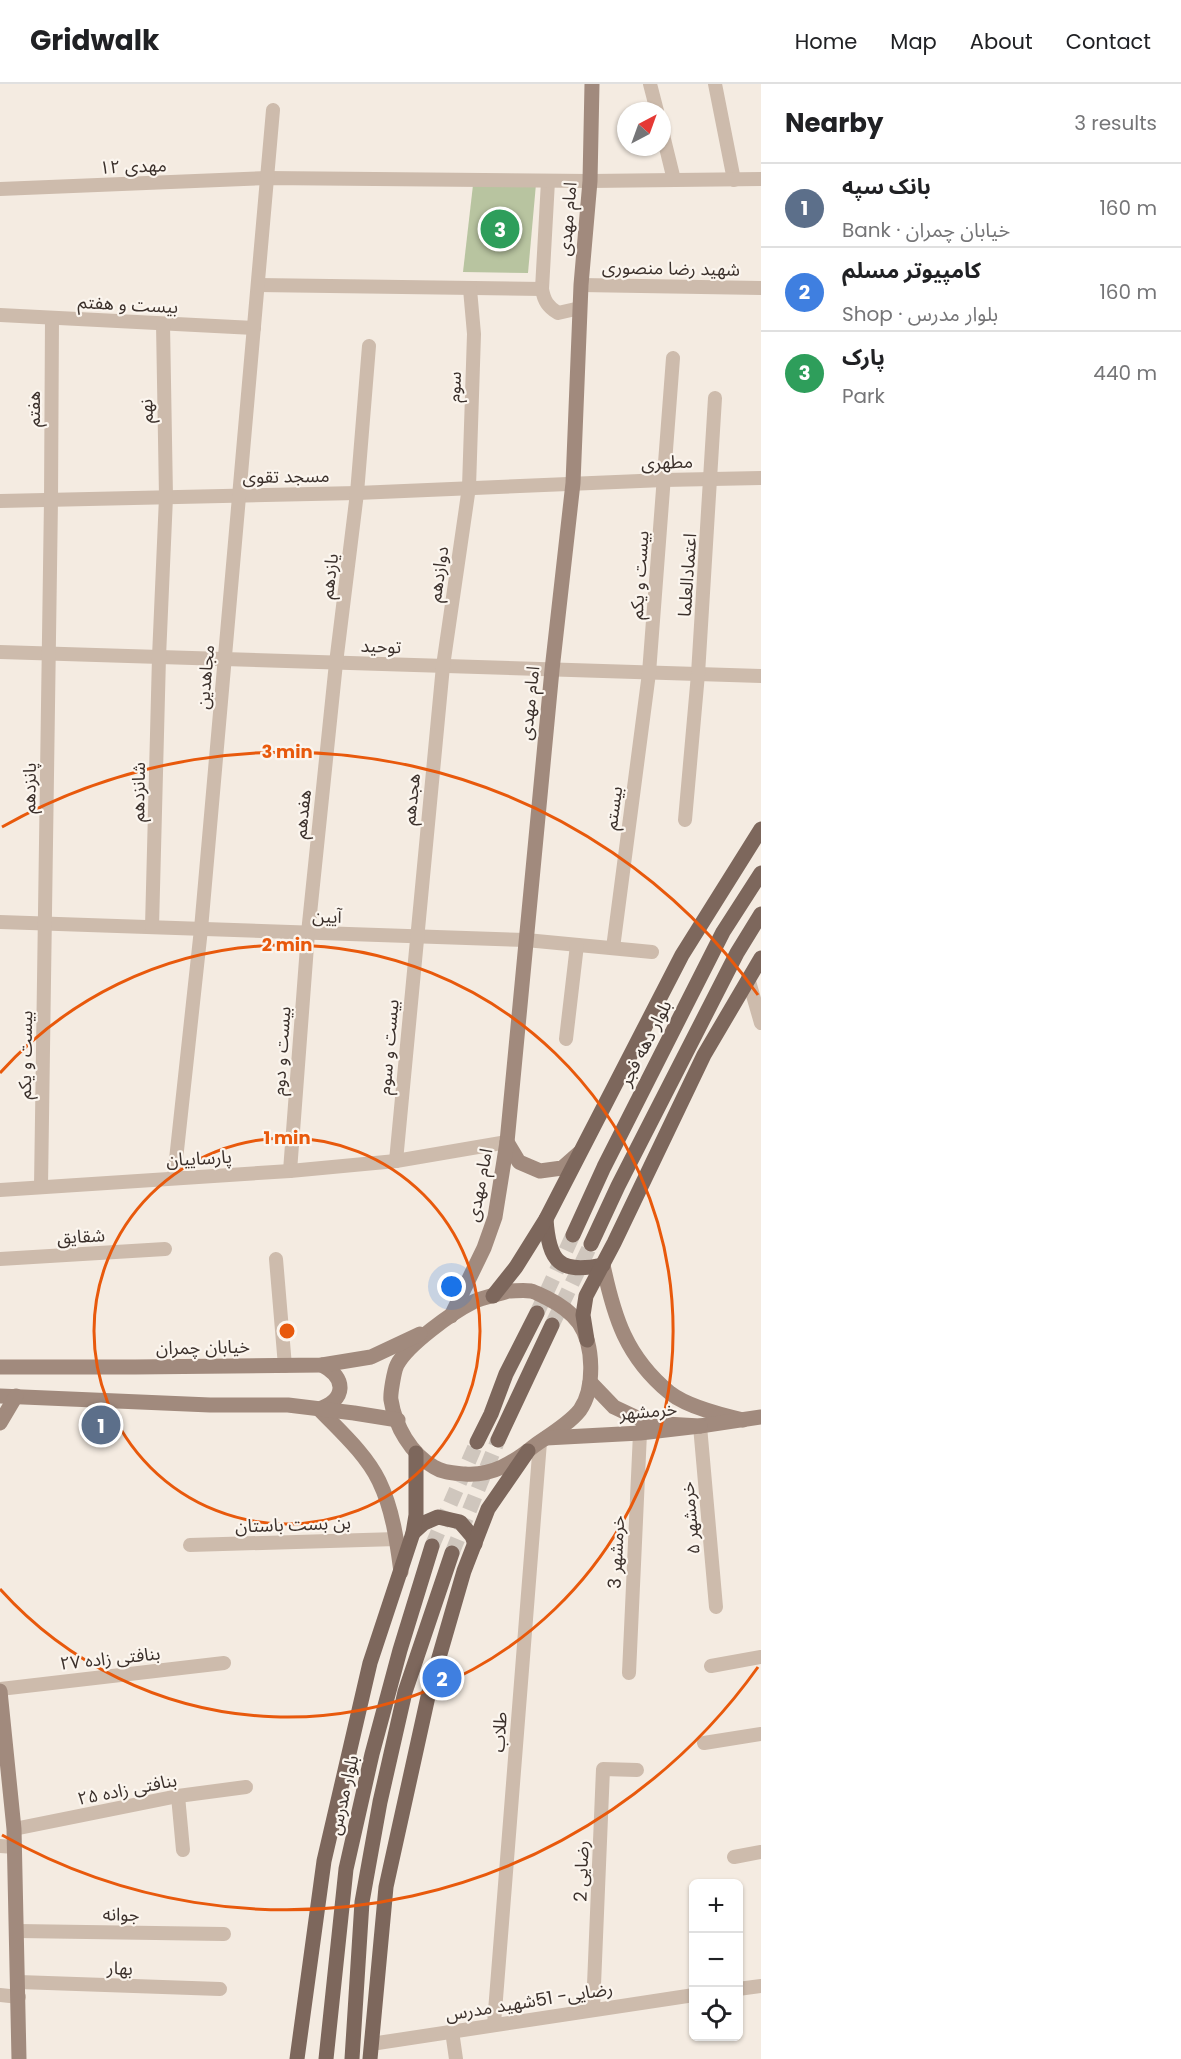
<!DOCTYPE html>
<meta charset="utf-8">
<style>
body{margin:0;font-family:Poppins,"Noto Sans Arabic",sans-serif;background:#f6f6f6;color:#202124}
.controls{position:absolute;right:18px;bottom:18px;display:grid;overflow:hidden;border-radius:9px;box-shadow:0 2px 4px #0004}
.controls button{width:54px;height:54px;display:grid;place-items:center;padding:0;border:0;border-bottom:2px solid #e0e0e0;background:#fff;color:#202124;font:30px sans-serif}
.compass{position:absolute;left:617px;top:18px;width:54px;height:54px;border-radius:50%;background:#fff;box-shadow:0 2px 4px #0004;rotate:41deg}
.you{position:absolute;left:452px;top:1203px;width:21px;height:21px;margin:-15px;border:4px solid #fff;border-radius:50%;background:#1a73e8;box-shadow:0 0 0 9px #1a73e833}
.badge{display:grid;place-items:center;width:39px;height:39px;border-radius:50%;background:#1f5a5e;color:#fff;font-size:20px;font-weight:700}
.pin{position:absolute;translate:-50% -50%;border:3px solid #fff;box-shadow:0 2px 6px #0006}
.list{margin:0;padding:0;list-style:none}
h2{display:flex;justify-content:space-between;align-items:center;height:78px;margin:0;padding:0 24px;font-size:26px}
h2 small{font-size:20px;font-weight:400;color:#757577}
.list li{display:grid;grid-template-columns:39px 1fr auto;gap:18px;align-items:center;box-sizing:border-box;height:84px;padding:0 24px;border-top:2px solid #e0e0e0}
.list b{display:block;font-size:22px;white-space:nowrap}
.list p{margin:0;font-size:20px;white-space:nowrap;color:#757577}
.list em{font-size:20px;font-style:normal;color:#757577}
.icon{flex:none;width:33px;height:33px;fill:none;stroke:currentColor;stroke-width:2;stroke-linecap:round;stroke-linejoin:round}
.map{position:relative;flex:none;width:761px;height:1975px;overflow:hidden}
header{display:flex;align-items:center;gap:36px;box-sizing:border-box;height:84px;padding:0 30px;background:#fff;border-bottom:2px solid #e0e0e0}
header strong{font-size:28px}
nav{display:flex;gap:33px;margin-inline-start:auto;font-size:21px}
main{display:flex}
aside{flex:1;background:#fff}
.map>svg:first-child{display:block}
</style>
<header>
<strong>Gridwalk</strong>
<nav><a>Home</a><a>Map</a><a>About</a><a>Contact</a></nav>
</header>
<main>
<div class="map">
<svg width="761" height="1975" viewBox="0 0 761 1975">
<rect width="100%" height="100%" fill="#f4ebe1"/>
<polygon fill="#b8c4a0" points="536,100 528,189 463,188 473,101"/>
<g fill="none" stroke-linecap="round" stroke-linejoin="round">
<g stroke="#cfc6bd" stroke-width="15" stroke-dasharray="15 8" stroke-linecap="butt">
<polyline points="537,1229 573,1151"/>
<polyline points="552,1241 591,1160"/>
<polyline points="432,1462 477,1358"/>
<polyline points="452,1469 498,1356"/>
</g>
<g stroke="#cdbbac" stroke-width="14">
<polyline points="650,0 657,27"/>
<polyline points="715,0 734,96"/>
<polyline points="662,47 674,96"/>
<path d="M 548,97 L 542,205 C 544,217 548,223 558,229 L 580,224"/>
<polyline points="0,105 267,94 590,97 761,95"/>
<polyline points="258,201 542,205"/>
<polyline points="581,201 761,204"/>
<polyline points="0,231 254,244"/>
<polyline points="0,417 357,409 664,396 761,394"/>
<polyline points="0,568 761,592"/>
<polyline points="685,736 698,590 715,314"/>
<polyline points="0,838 526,856 652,868"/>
<polyline points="152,843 159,573 166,413 163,240"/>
<polyline points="613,864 649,589 673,274"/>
<polyline points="748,894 761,939"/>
<polyline points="566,955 577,861"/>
<polyline points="396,1077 443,582 469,403 474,250 470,205"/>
<polyline points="290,1087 308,849 336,579 357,409 369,262"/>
<polyline points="174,1094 201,845 273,26"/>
<polyline points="41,1103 51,416 52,234"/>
<polyline points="0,1106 290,1087 396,1077 507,1058"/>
<polyline points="0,1175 165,1165"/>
<polyline points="276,1175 285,1282"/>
<polyline points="700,1342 716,1523"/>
<polyline points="190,1461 397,1455"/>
<polyline points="711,1582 761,1573"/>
<polyline points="629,1589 640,1349"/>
<polyline points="0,1605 224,1579"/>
<polyline points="704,1659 761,1650"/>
<polyline points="178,1712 183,1766"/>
<polyline points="14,1745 178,1712 246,1703"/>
<polyline points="0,1762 15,1763"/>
<polyline points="734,1773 761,1768"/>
<polyline points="18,1847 224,1850"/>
<polyline points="19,1898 220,1905"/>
<polyline points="738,1905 761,1902"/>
<polyline points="0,1911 19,1913"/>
<polyline points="593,1925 603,1685 637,1686"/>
<polyline points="494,1940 540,1358"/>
<polyline points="452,1947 456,1975"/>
<polyline points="371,1960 694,1911"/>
</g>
<g stroke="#a18a7d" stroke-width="15">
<polyline points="507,1058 519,1078 540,1087 562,1084 579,1069"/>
<path d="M 603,1181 C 614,1233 626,1273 670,1309 C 688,1323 721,1331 743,1336"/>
<path d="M 508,1207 C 515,1207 524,1206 531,1207 C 536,1208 542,1212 547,1214 C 559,1220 571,1228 579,1239 C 594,1261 595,1304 580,1326 C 569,1340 548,1352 534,1362 C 513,1379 492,1392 465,1390 C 454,1389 443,1389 434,1383 C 411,1370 395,1342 391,1316 C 390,1311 394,1287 397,1281 C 407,1261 453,1228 473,1218 C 484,1213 497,1211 508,1207 Z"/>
<polyline points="451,1232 484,1164 495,1133 507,1058 552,586 573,399 581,201 590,97 592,0"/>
<path d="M 322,1281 C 347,1294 346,1316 319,1325 C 340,1347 366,1370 379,1397 C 393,1426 397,1458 401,1488"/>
<polyline points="0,1283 135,1283 322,1281 371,1273 420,1250"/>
<polyline points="0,1312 210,1321 288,1321 354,1329 398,1336"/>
<polyline points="0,1339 16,1312"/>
<polyline points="700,1342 761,1333"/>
<polyline points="546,1354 640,1349 700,1342 648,1339 614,1323 590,1298"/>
<polyline points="0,1607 14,1745 19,1975"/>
</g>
<g stroke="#7d675c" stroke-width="15">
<path d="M 546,1135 C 549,1178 559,1190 603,1181"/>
<polyline points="573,1151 604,1083 723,848 761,789"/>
<polyline points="591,1160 618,1102 737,869 761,830"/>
<polyline points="493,1212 516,1183 546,1135 682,871 761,745"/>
<polyline points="587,1256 583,1231 586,1212 614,1159 704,971 761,874"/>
<polyline points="498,1356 552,1241"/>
<polyline points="477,1358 491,1330 506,1290 537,1229"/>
<polyline points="413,1449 424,1439 438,1433 460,1438 472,1452 475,1460"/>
<polyline points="297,1975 324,1777 370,1579 413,1449 416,1431 416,1369"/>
<polyline points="326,1975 346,1785 372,1670 400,1566 432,1462"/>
<polyline points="352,1975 362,1818 380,1718 405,1608 452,1469"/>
<polyline points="370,1975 386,1803 429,1608 464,1487 488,1425 528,1367"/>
</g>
</g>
<g fill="none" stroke="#e8590c" stroke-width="3">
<circle cx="287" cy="1247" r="193"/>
<path d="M0 989A386 386 0 1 1 0 1505"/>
<path d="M758 1583A579 579 0 0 1 2 1751M2 743A579 579 0 0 1 758 911"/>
</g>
<g text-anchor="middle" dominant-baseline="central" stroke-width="4.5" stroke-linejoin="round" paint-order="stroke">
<g font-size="18" fill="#3b302b" stroke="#fbf5ee">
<text transform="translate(133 82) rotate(-2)">مهدی ۱۲</text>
<text transform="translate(567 135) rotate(-85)">امام مهدی</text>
<text transform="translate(671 184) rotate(1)">شهید رضا منصوری</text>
<text transform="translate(128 220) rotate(3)">بیست و هفتم</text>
<text transform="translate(454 303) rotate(-88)">سوم</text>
<text transform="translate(33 325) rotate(-90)">هفتم</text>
<text transform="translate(146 327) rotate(-91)">نهم</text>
<text transform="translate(667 378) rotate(-2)">مطهری</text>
<text transform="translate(286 392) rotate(-1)">مسجد تقوی</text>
<text transform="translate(438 490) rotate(-82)">دوازدهم</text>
<text transform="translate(639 491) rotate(-86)">بیست و یکم</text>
<text transform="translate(687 491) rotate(-86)">اعتمادالعلما</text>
<text transform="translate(329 492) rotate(-83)">یازدهم</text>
<text transform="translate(381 562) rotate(2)">توحید</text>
<text transform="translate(205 593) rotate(-85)">مجاهدین</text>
<text transform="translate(529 619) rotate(-84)">امام مهدی</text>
<text transform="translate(29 704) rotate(-89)">پانزدهم</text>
<text transform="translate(138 708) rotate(-89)">شانزدهم</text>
<text transform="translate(411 715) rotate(-84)">هجدهم</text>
<text transform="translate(613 724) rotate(-82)">بیستم</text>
<text transform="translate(302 730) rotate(-84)">هفدهم</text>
<text transform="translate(327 832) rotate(2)">آیین</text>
<text transform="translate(645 959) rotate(-63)">بلوار دهه فجر</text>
<text transform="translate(388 963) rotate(-85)">بیست و سوم</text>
<text transform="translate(281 967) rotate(-86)">بیست و دوم</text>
<text transform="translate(25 971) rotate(-89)">بیست و یکم</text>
<text transform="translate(199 1074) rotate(-3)">پارساییان</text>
<text transform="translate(479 1101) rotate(-79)">امام مهدی</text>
<text transform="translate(81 1152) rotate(-3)">شقایق</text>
<text transform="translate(203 1263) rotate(-1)">خیابان چمران</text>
<text transform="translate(648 1327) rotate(-5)">خرمشهر</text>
<text transform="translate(690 1434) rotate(-95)">خرمشهر ۵</text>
<text transform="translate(293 1440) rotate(-2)">بن بست باستان</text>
<text transform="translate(616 1468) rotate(-87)">خرمشهر 3</text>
<text transform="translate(110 1574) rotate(-6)">بنافتی زاده ۲۷</text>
<text transform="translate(499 1648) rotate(-86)">طلاب</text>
<text transform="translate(127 1705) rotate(-11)">بنافتی زاده ۲۵</text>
<text transform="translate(343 1711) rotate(-77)">بلوار مدرس</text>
<text transform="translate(581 1787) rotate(-88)">رضایی 2</text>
<text transform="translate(121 1830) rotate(1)">جوانه</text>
<text transform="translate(120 1884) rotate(2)">بهار</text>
<text transform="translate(529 1917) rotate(-9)">رضایی- 51شهید مدرس</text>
</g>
</g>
<circle cx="287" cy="1247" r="9" fill="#e8590c" stroke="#fbf5ee" stroke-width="3"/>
<g font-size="18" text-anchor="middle" font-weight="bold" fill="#e8590c" stroke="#fbf5ee" stroke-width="4.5" stroke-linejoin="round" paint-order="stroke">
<text x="287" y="674">3 min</text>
<text x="287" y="867">2 min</text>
<text x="287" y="1060">1 min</text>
</g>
</svg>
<div class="controls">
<button>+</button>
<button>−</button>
<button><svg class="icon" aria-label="locate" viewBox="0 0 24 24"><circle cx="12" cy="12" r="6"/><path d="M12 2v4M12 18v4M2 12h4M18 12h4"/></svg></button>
</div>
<svg class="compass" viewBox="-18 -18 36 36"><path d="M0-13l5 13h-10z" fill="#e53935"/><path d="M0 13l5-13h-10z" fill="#757577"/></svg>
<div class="you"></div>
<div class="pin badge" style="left:101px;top:1341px;background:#5c6f8a">1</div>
<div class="pin badge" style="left:442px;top:1594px;background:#3f7fe0">2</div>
<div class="pin badge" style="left:500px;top:145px;background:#2e9e5b">3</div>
</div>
<aside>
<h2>Nearby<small>3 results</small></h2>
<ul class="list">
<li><span class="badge" style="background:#5c6f8a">1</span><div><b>بانک سپه</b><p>Bank · خیابان چمران</p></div><em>160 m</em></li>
<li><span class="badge" style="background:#3f7fe0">2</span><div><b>کامپیوتر مسلم</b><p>Shop · بلوار مدرس</p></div><em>160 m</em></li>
<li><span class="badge" style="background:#2e9e5b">3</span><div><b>پارک</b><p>Park</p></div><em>440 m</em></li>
</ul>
</aside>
</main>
